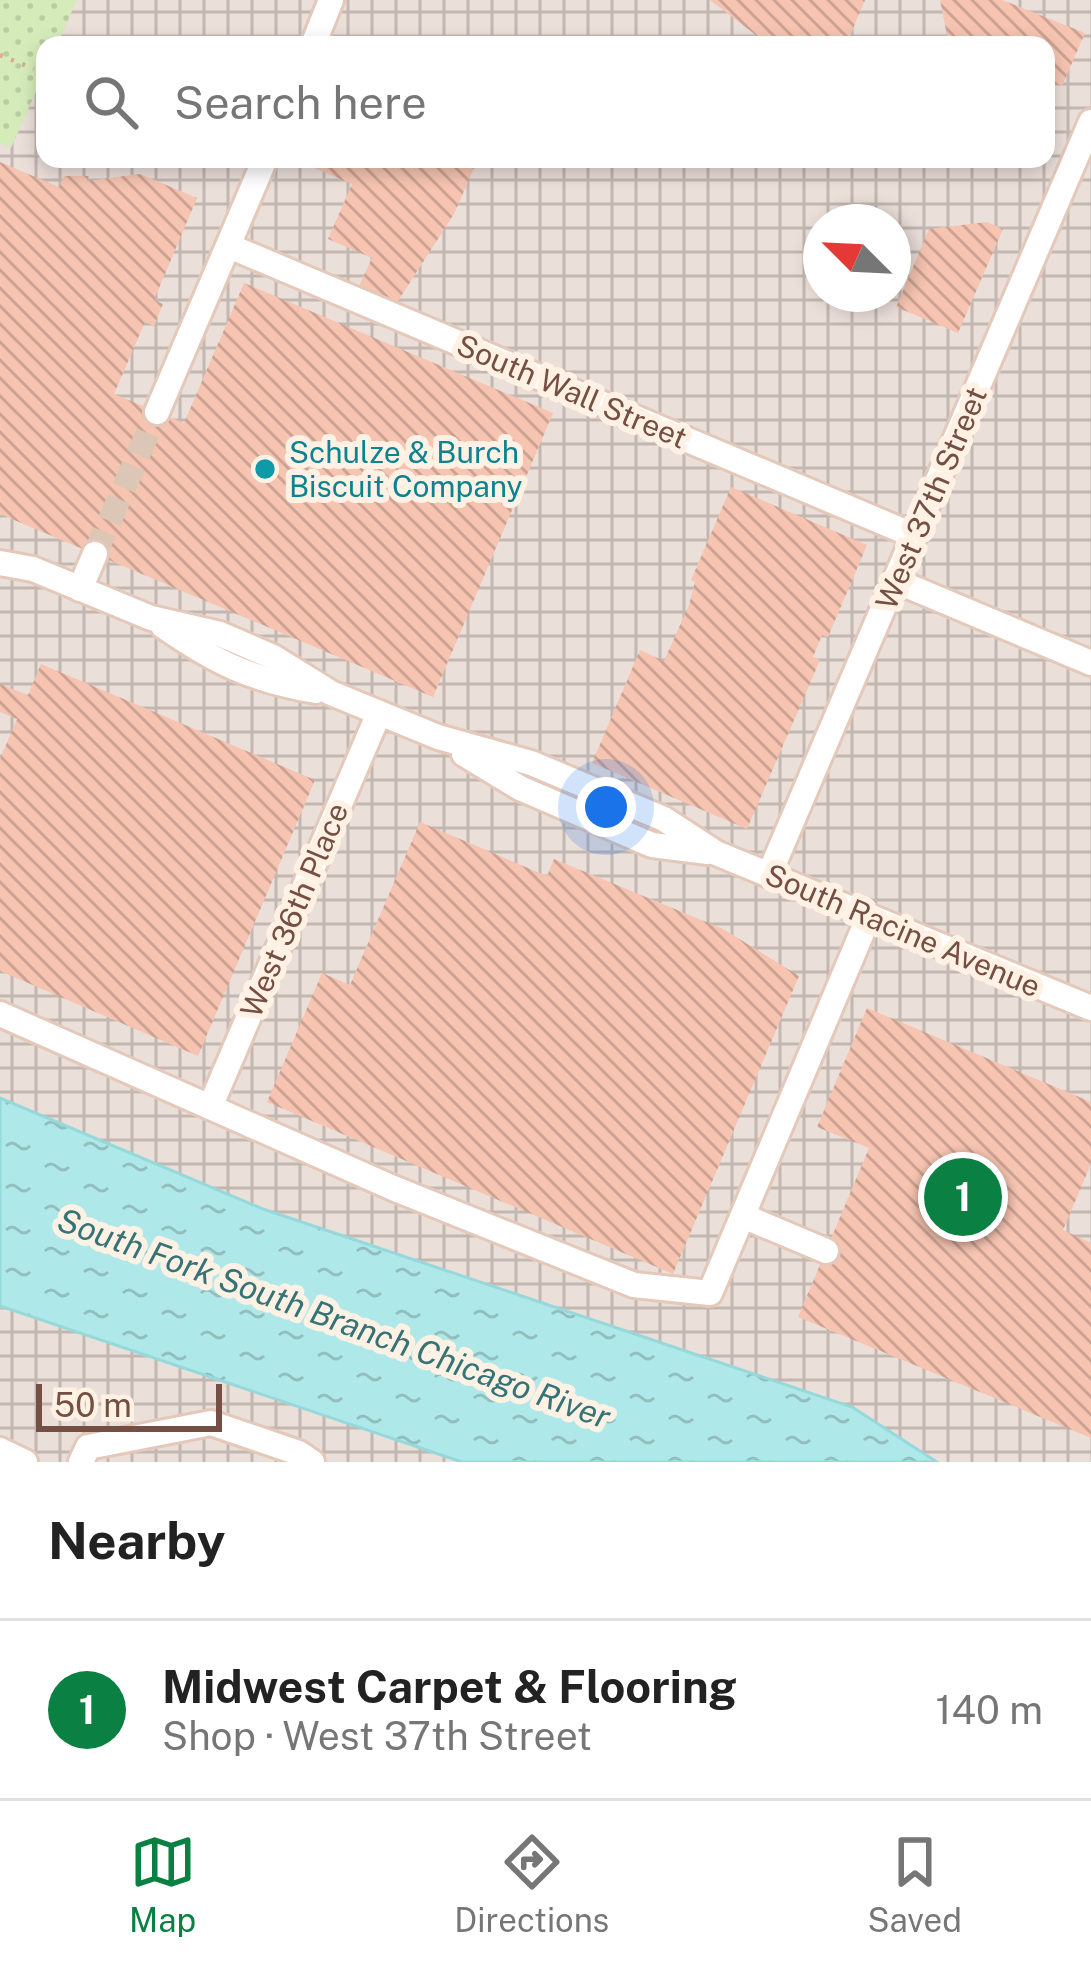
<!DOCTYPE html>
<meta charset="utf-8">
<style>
body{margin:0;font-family:"Public Sans",sans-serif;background:#f6f6f6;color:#222}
.compass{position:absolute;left:803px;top:204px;width:108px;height:108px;border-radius:50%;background:#fff;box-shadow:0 6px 18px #0003;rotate:294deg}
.scale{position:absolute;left:36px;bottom:30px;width:186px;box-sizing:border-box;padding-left:12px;border:6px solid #754f43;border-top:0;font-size:33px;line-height:42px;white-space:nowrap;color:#754f43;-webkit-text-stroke:9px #fff1e4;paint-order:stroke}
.you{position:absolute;left:606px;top:807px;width:42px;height:42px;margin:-30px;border:9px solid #fff;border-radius:50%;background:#1a73e8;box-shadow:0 0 0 18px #1a73e833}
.badge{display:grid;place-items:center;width:78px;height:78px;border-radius:50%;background:#0b8043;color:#fff;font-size:39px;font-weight:700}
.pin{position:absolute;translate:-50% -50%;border:6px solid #fff;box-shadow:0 3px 12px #0006}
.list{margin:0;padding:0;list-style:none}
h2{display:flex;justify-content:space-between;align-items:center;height:156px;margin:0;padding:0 48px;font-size:51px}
h2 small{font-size:39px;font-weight:400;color:#767676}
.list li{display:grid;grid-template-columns:78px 1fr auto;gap:36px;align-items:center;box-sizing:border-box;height:180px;padding:0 48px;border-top:3px solid #e0e0e0}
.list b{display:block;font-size:45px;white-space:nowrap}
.list p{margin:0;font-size:39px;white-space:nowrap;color:#767676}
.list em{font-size:39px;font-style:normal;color:#767676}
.icon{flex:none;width:66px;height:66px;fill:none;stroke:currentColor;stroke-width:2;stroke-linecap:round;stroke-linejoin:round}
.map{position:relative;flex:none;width:1091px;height:1462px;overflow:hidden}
.search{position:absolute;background:#fff;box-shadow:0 6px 18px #0003;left:36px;right:36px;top:36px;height:132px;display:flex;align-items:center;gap:30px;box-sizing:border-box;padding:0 42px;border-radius:24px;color:#767676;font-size:45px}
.sheet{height:336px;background:#fff}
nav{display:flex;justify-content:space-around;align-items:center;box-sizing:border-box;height:168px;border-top:3px solid #e0e0e0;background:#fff;font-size:33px;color:#767676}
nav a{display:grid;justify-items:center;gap:6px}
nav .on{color:#0b8043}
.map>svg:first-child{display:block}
</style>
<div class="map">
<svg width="1091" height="1462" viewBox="0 0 1091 1462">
<defs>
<pattern id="industrial-grid" width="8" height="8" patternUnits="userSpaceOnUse" patternTransform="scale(3)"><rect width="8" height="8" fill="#ebdfd9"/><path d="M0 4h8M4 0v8" fill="none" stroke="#c3b7b2"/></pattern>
<pattern id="grass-dots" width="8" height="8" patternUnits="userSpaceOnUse" patternTransform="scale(3)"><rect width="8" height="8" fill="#d5ecba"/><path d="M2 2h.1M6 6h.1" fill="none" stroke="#bacca1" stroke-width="1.8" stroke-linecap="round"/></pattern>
<pattern id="water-ripples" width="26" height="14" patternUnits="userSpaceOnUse" patternTransform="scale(3)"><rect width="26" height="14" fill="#afe8e9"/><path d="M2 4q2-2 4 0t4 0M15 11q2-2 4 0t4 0" fill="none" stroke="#93bebe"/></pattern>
<pattern id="building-back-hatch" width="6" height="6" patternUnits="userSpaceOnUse" patternTransform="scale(3)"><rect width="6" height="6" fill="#f6c4b1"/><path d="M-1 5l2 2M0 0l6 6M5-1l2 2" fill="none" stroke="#cca292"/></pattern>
</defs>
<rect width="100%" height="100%" fill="#feeddc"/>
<g fill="url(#industrial-grid)" fill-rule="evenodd">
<path d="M 0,0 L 1091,0 L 1091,1462 L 937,1462 L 852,1407 L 263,1209 L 0,1098 ZM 45,45 L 1046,45 L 1046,159 L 45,159 ZM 821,222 L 893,222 L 893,294 L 821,294 Z"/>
<polygon points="0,1306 462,1462 0,1462"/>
</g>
<polygon fill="url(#grass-dots)" points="0,0 77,0 57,45 45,45 45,71 11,148 0,143"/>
<polygon fill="url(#water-ripples)" stroke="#95d9db" stroke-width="3" points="0,1098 263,1209 852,1407 937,1462 462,1462 0,1306"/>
<g fill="url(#building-back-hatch)">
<polygon points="710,0 865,0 846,45 769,45"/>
<polygon points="940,0 1002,0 1085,33 1062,86 1046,81 1046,45 949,45"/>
<polygon points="293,159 478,159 454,214 396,304 358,288 372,258 328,239 352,184"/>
<polygon points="0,162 59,187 64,176 89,176 87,181 140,174 197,198 154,300 163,304 154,326 145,322 114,394 184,423 244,283 553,413 433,697 0,514"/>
<polygon points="987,222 1003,229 958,333 896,307 929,229"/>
<polygon points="731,487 867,545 828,637 822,635 813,657 820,660 747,829 592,763 640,650 664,661 689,605 695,582 691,580"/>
<polygon points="41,664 315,780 198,1056 0,971 0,759 17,719 0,712 0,684 28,695"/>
<polygon points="420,822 547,876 554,859 723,929 799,976 673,1274 267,1102 322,973 350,985"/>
<polygon points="867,1008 1091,1102 1091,1164 1063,1230 1091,1243 1091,1438 798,1317 869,1148 817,1127"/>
</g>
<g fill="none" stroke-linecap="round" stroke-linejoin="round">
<polyline stroke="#dcc6b6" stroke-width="24" stroke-dasharray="24 12" stroke-linecap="butt" points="95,554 157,412"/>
<defs>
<g id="minor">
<polyline points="313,45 331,0"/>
<polyline points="229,246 915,536"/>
<polyline points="157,412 265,159"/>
<polyline points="0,563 33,569 151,618 220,634 273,657 331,693 438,737 531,763 664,819 716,853 1091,1008"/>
<polyline points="896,581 1091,663"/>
<polyline points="80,589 95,554"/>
<path d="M 163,626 C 216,663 252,680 316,691"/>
<polyline points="464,754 520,788 652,845 708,852"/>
<polyline points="769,875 1091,122"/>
<polyline points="0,1014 393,1188 634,1285 710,1293 869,916"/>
<polyline points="210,1107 379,713"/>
<polyline points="743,1216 826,1251"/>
<polyline points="0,1450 25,1462"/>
<polyline points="81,1462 88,1447 211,1423 299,1453 312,1462"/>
</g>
</defs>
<use href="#minor" stroke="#e4c9bb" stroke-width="30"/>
<polyline stroke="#daa795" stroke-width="4.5" stroke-dasharray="3 9" stroke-linecap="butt" points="0,55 34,69"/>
<use href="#minor" stroke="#fff" stroke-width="24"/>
</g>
<circle fill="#0f9aa8" stroke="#fff1e4" stroke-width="4.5" cx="265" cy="469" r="12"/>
<g text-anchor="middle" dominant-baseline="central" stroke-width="12" stroke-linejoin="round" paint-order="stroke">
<g font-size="30" fill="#754f43" stroke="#fff1e4">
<text transform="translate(572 391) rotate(23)">South Wall Street</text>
<text transform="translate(931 498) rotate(-67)">West 37th Street</text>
<text transform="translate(294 910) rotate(-67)">West 36th Place</text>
<text transform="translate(903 930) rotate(23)">South Racine Avenue</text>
</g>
<g font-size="30" fill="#0d838f" stroke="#fff1e4" text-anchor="start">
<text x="289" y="452">Schulze &amp; Burch<tspan x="289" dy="34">Biscuit Company</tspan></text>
</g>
<g font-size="33" font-style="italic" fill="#347376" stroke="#fff1e4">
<text transform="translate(334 1318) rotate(20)">South Fork South Branch Chicago River</text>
</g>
</g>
</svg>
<svg class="compass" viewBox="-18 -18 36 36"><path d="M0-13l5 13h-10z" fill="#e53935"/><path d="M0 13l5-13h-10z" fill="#767676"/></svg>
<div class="scale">50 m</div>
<div class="you"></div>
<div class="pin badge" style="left:963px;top:1197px">1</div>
<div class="search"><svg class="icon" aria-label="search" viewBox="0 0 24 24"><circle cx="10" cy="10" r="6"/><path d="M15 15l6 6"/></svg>Search here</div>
</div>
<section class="sheet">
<h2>Nearby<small></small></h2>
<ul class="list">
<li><span class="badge">1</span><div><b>Midwest Carpet &amp; Flooring</b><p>Shop · West 37th Street</p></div><em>140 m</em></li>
</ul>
</section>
<nav>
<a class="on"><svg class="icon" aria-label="map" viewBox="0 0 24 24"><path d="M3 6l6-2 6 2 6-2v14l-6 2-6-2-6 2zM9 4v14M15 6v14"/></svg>Map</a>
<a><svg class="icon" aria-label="directions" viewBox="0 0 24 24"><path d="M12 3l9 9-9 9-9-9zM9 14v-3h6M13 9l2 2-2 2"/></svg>Directions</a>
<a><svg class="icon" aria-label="saved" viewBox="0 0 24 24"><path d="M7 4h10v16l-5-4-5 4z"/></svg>Saved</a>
</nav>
